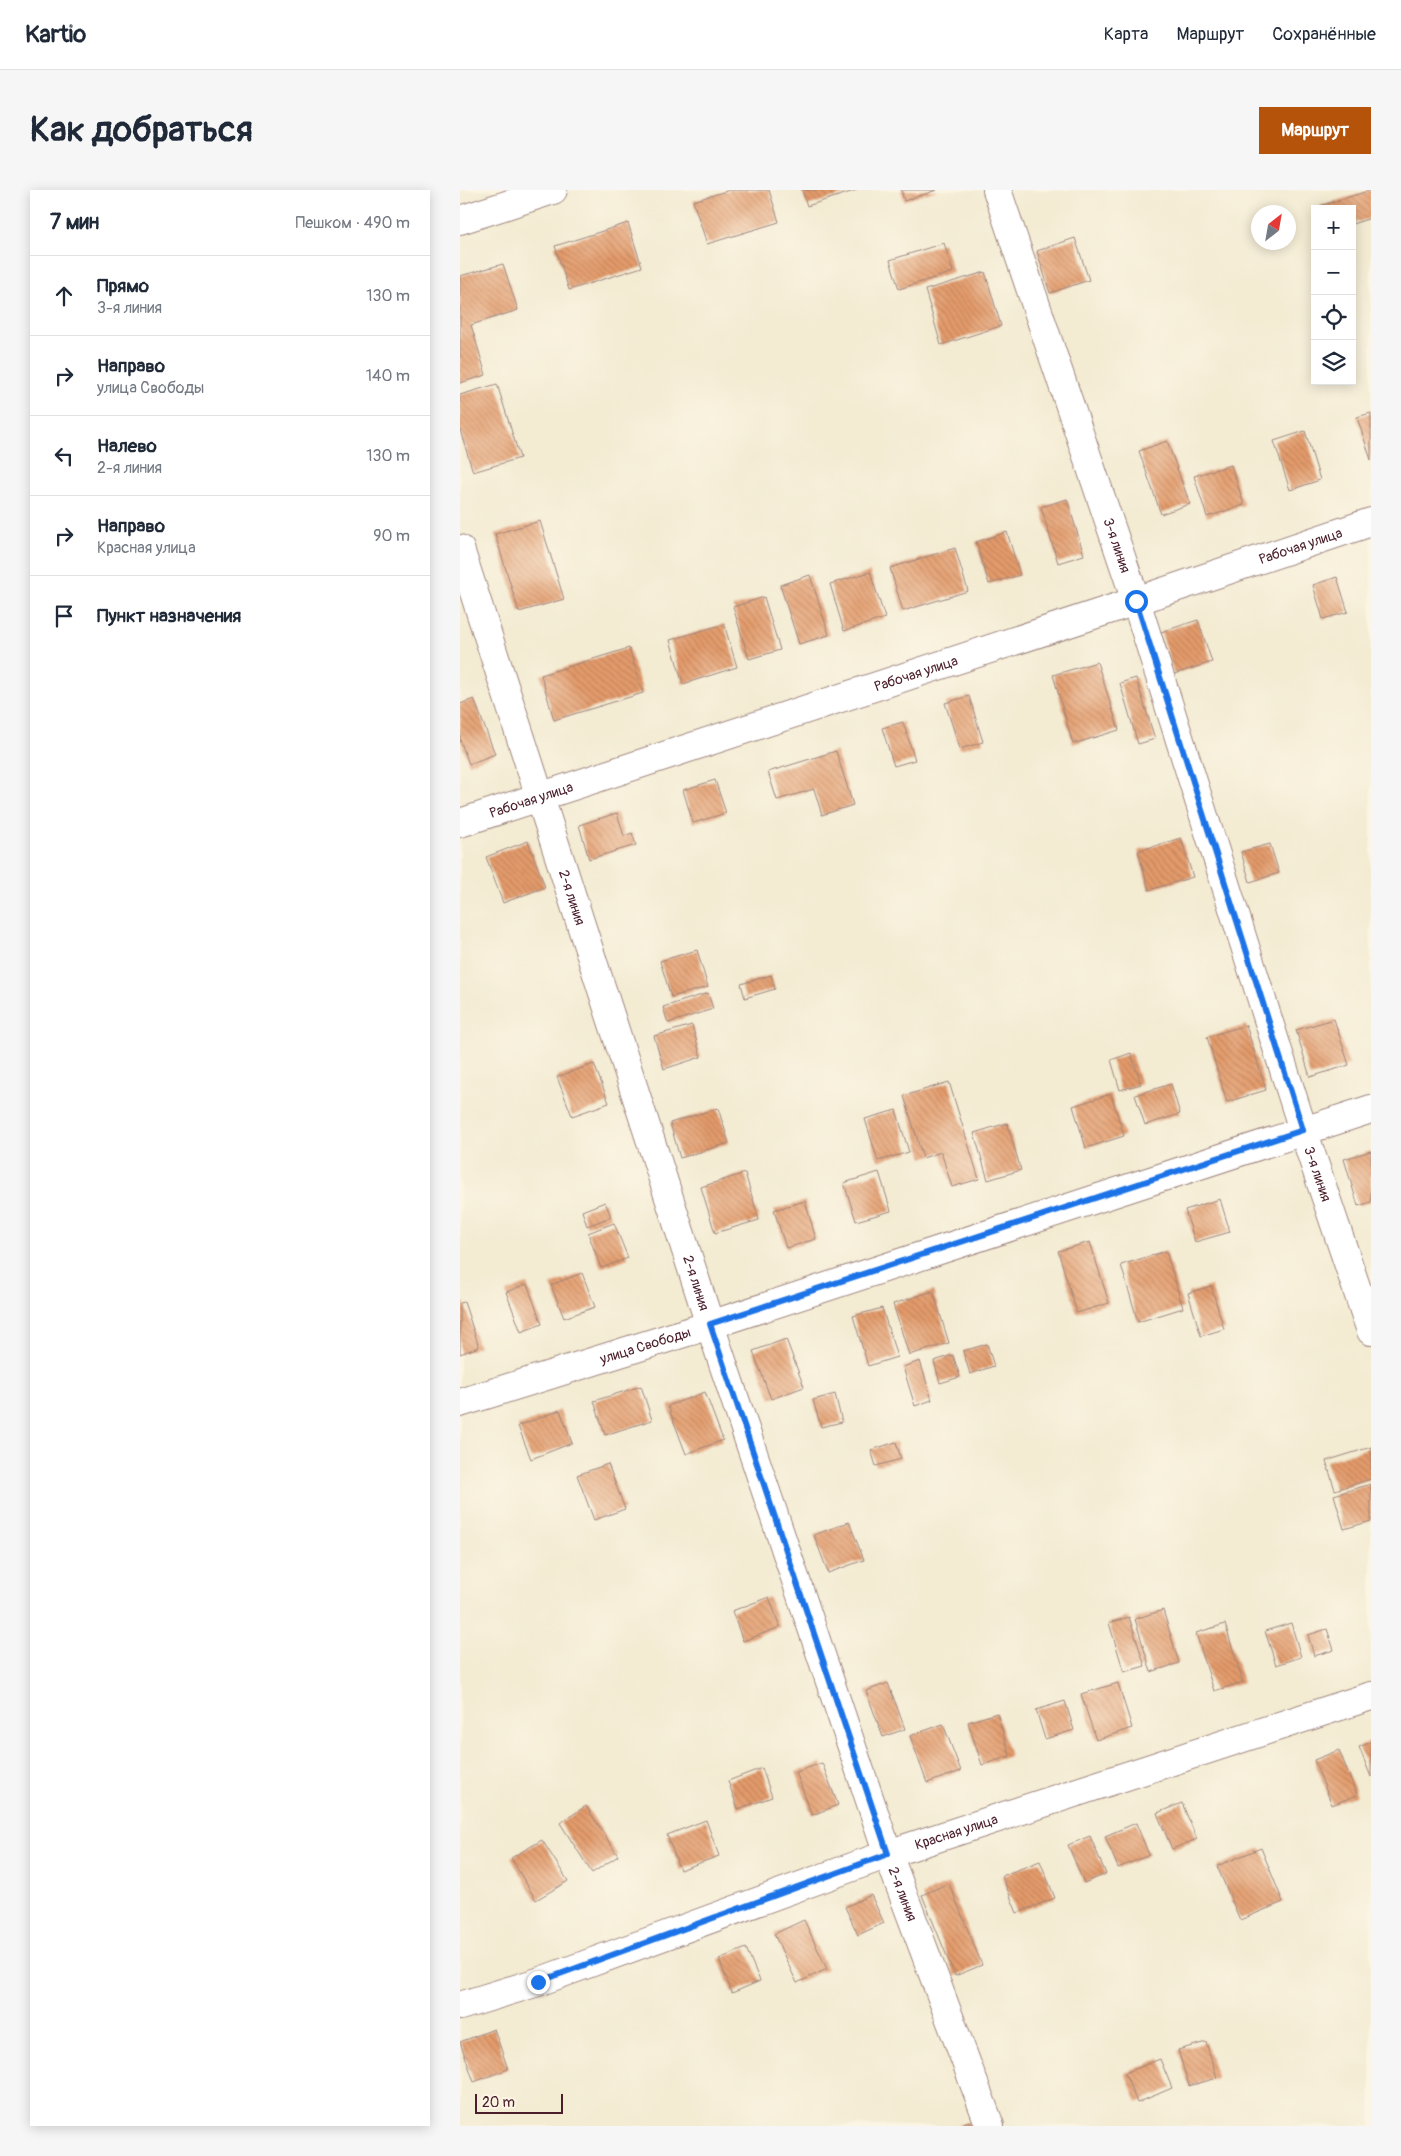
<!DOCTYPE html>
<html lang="ru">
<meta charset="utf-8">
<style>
body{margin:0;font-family:Pangolin,sans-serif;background:#f6f6f7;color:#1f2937}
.controls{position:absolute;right:15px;top:15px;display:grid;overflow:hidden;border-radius:0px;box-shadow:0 2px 12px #0003}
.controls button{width:45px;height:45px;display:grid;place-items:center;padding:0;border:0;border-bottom:1px solid #e0e1e3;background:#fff;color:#1f2937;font:25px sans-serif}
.compass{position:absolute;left:791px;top:15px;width:45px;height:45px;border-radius:50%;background:#fff;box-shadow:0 2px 12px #0003;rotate:31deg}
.scale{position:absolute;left:15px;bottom:12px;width:88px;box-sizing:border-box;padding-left:5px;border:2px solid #4a1f2b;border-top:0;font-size:14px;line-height:18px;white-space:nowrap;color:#4a1f2b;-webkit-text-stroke:4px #fcf5e5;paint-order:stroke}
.stop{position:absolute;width:15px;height:15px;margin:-11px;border:4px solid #1a73e8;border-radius:50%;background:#fff}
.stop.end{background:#1a73e8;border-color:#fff;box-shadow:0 1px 5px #0008}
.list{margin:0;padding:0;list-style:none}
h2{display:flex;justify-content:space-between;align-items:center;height:65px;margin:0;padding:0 20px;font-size:21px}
h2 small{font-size:16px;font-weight:400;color:#747a83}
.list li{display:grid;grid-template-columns:32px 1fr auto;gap:15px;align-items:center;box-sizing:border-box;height:80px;padding:0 20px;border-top:1px solid #e0e1e3}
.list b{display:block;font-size:19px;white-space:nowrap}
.list p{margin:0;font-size:16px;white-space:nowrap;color:#747a83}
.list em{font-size:16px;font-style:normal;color:#747a83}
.icon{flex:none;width:28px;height:28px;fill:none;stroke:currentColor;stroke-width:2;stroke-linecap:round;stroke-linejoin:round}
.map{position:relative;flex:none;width:911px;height:1936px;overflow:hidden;border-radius:0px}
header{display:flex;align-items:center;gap:30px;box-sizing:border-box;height:70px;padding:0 25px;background:#fff;border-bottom:1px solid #e0e1e3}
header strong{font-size:24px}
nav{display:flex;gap:28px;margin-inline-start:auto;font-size:18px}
.intro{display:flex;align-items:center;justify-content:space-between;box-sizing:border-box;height:120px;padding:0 30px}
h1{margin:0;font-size:35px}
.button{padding:12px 22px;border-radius:0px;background:#b45309;color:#fff;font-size:18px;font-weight:700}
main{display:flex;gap:30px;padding:0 30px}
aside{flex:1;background:#fff;border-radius:0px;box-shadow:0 2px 12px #0003}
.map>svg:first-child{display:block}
</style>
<header>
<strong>Kartio</strong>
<nav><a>Карта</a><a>Маршрут</a><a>Сохранённые</a></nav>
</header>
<div class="intro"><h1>Как добраться</h1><a class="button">Маршрут</a></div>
<main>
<aside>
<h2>7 мин<small>Пешком · 490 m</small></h2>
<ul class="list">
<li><svg class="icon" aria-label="ahead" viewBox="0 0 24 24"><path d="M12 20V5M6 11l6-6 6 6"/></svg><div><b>Прямо</b><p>3-я линия</p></div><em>130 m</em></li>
<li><svg class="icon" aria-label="right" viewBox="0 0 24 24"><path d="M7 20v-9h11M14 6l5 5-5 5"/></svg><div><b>Направо</b><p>улица Свободы</p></div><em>140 m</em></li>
<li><svg class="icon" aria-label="left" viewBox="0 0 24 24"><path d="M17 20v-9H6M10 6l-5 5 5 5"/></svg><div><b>Налево</b><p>2-я линия</p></div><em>130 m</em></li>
<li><svg class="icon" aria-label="right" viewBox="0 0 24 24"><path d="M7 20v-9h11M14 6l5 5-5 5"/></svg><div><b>Направо</b><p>Красная улица</p></div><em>90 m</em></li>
<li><svg class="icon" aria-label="arrive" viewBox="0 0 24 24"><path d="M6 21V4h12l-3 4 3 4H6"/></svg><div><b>Пункт назначения</b></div></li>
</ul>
</aside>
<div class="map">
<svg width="911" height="1936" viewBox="0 0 911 1936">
<defs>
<pattern id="building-back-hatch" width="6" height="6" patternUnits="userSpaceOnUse" patternTransform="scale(1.25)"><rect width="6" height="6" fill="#e49b6b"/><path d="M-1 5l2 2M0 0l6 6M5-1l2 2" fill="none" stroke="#bb7e58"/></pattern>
</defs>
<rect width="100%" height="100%" fill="#fcf5e5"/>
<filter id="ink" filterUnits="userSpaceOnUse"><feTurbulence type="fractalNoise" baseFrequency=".02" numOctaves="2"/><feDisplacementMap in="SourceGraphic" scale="10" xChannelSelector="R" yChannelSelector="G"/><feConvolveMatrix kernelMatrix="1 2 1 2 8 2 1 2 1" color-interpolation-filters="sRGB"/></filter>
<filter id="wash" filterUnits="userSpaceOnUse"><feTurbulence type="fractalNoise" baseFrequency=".0096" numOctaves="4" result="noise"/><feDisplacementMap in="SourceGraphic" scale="20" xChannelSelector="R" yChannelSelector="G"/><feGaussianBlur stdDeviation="1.12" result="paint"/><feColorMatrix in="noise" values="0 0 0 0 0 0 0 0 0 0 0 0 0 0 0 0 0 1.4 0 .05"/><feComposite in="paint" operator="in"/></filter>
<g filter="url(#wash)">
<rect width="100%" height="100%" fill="#f3ebd2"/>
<g id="blocks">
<g fill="url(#building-back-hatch)">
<polygon points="270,0 309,0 319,32 247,54 233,11"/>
<polygon points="342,0 397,0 347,16"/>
<polygon points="441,0 477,0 444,11"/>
<polygon points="911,0 911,28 892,34 892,19 861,19 860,16"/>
<polygon points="168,33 182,77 109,100 95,56"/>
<polygon points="615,48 629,90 590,103 577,61"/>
<polygon points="484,53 493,82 439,99 430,70"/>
<polygon points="43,74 58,120 11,135 26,185 0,193 0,86"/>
<polygon points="525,82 541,136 481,155 465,100"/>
<polygon points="37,194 60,268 13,282 0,240 0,205"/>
<polygon points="911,223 911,270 897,227"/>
<polygon points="845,241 860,290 830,300 814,251"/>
<polygon points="707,251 730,314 701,324 679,261"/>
<polygon points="771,275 784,315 747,327 734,286"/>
<polygon points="607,309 624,365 598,373 581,317"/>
<polygon points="80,331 104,409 59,422 35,344"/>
<polygon points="547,342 560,385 529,394 516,352"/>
<polygon points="495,358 508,401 443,421 430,378"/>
<polygon points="410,382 425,428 384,441 370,394"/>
<polygon points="350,385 369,445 339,454 320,395"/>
<polygon points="877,387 888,422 863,429 853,395"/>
<polygon points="304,407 320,460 289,469 273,417"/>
<polygon points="738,430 752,472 714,484 701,442"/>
<polygon points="264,434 277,477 223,494 210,450"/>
<polygon points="169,458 183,503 94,530 81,485"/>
<polygon points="637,472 659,540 613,554 593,485"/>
<polygon points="676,488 695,549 678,554 660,493"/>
<polygon points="509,506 523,552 500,559 485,513"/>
<polygon points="14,509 35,564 9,574 0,550 0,514"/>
<polygon points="443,532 455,570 434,576 422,538"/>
<polygon points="376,561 393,615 362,625 354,599 317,610 308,582"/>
<polygon points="255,590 266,623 233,633 223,600"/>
<polygon points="157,623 164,646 172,643 176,655 129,669 119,635"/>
<polygon points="721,648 733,687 689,700 678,661"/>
<polygon points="68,651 85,697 43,713 26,667"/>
<polygon points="810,654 819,683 790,692 781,662"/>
<polygon points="237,760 248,797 211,807 200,771"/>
<polygon points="311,785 315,799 285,808 281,794"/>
<polygon points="248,803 253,819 208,833 203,817"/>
<polygon points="874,829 889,875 850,887 836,840"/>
<polygon points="232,835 241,867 204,879 194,846"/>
<polygon points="786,835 806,900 767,912 747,847"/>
<polygon points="671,863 681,894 660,900 651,870"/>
<polygon points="134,874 149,913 112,926 97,887"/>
<polygon points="489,892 519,989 492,997 481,962 463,968 444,906"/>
<polygon points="711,894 720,924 685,935 675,905"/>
<polygon points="651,904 664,946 626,958 613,916"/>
<polygon points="258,918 269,953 220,968 210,933"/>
<polygon points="436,920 449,962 418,971 405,929"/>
<polygon points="547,933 561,980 528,990 514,943"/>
<polygon points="911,961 911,1012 898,1016 884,969"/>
<polygon points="419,982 431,1021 396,1031 384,993"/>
<polygon points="285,983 299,1030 255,1043 241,997"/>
<polygon points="760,1009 770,1042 735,1052 725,1020"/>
<polygon points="345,1011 356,1049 326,1058 314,1020"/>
<polygon points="145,1012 151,1027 127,1036 122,1021"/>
<polygon points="154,1033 168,1068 141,1078 128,1043"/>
<polygon points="630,1052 649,1113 617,1123 598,1061"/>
<polygon points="706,1061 723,1118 678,1132 661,1075"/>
<polygon points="122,1083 135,1117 104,1128 91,1095"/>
<polygon points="67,1094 82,1134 61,1142 46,1102"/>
<polygon points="751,1096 764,1139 741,1146 728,1103"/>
<polygon points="473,1101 489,1153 449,1165 433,1114"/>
<polygon points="4,1112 19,1157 0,1164 0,1113"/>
<polygon points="422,1118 437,1167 408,1176 393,1126"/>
<polygon points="326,1149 344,1197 311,1209 293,1161"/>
<polygon points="527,1154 534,1176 510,1184 503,1161"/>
<polygon points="493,1165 500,1187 480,1193 474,1171"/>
<polygon points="460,1171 472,1210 455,1216 443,1177"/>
<polygon points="181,1196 192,1230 145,1245 134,1211"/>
<polygon points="245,1202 263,1250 226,1264 208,1216"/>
<polygon points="375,1204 382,1232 361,1237 353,1210"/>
<polygon points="100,1220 112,1253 71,1269 58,1236"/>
<polygon points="436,1252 441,1269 416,1276 411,1260"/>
<polygon points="911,1257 911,1289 875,1300 866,1271"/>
<polygon points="148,1274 165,1319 134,1330 117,1285"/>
<polygon points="911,1294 911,1331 884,1339 874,1305"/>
<polygon points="389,1332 404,1370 368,1383 354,1345"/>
<polygon points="309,1407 320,1437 283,1451 272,1421"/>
<polygon points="703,1420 719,1473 691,1482 675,1429"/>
<polygon points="669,1427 685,1476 664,1482 649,1433"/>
<polygon points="831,1433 841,1467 816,1475 805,1441"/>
<polygon points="765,1434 783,1492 754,1501 736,1443"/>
<polygon points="867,1439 874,1460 854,1466 848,1445"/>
<polygon points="428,1493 445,1539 423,1547 406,1501"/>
<polygon points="658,1493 672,1538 636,1550 621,1504"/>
<polygon points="605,1511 614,1540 585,1549 576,1520"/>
<polygon points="537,1523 550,1566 522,1575 508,1532"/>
<polygon points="483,1534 501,1581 467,1593 450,1546"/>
<polygon points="911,1552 911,1587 899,1557"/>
<polygon points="879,1560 897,1605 872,1615 854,1570"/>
<polygon points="362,1573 378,1615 352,1625 336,1582"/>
<polygon points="302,1578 312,1607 278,1619 268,1591"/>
<polygon points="722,1613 737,1649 712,1659 697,1623"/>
<polygon points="126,1616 158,1666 132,1683 100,1633"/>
<polygon points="246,1630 259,1666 220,1680 207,1645"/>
<polygon points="676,1633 689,1665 658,1678 645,1646"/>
<polygon points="630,1646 646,1684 624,1693 608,1655"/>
<polygon points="82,1650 108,1691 76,1710 51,1668"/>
<polygon points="801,1658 823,1712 780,1730 757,1676"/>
<polygon points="580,1671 595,1708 557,1723 542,1686"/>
<polygon points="489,1693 522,1775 495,1786 462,1705"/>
<polygon points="411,1705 424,1733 398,1745 385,1717"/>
<polygon points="344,1730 367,1779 337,1793 314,1744"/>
<polygon points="286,1758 300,1791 272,1803 259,1769"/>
<polygon points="34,1839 48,1879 14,1892 0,1852"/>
<polygon points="746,1852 757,1888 729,1896 718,1860"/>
<polygon points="700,1869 712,1898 677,1913 665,1883"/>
<polygon points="509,1931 510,1936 497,1936"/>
</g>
</g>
</g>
<g filter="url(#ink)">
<use href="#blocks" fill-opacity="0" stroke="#9e857e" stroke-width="1"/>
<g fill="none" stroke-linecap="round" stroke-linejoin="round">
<defs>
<g id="minor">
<path id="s1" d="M 537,0 L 676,411 L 843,940 L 911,1141"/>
<path id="s2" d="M 0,359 L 250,1135 L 428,1664 L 530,1936"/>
<path id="s3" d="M 0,633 L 676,411 L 911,332"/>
<path id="s4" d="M 0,1213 L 250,1135 L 911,919"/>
<path id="s5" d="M 0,1816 L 78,1792 L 428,1664 L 911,1506"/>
</g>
<polyline id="tertiary" points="0,30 93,0"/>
</defs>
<use href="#minor" stroke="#9e857e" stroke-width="30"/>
<use href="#tertiary" stroke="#9e857e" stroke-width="30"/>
<use href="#minor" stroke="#fff" stroke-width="28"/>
<use href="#tertiary" stroke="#fff" stroke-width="28"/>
</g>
</g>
<g fill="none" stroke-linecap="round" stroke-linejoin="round" filter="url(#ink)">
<polyline stroke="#1a73e8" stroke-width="6" points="78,1792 428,1664 250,1134 843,940 676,411"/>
</g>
<g text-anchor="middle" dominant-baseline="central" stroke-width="5" stroke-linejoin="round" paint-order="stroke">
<g font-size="14" fill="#4a1f2b" stroke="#fcf5e5">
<text stroke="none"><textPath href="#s1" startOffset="375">3-я линия</textPath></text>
<text stroke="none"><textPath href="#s3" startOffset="885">Рабочая улица</textPath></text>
<text stroke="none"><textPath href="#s3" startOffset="480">Рабочая улица</textPath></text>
<text stroke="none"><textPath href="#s3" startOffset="75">Рабочая улица</textPath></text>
<text stroke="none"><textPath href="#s2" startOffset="366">2-я линия</textPath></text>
<text stroke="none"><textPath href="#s1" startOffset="1035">3-я линия</textPath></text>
<text stroke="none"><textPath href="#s2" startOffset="771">2-я линия</textPath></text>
<text stroke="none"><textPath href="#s4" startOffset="194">улица Свободы</textPath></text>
<text stroke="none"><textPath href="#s5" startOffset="526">Красная улица</textPath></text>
<text stroke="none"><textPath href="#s2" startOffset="1416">2-я линия</textPath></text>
</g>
</g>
</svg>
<div class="controls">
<button>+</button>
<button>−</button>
<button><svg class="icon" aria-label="locate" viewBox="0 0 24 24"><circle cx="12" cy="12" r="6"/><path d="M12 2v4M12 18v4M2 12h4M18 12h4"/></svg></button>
<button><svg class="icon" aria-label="layers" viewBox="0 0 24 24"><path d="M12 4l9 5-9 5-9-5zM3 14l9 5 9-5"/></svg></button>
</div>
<svg class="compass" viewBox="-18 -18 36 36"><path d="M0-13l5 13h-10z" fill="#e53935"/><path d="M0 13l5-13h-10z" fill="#747a83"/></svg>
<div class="scale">20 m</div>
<div class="stop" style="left:676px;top:411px"></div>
<div class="stop end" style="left:78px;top:1792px"></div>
</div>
</main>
